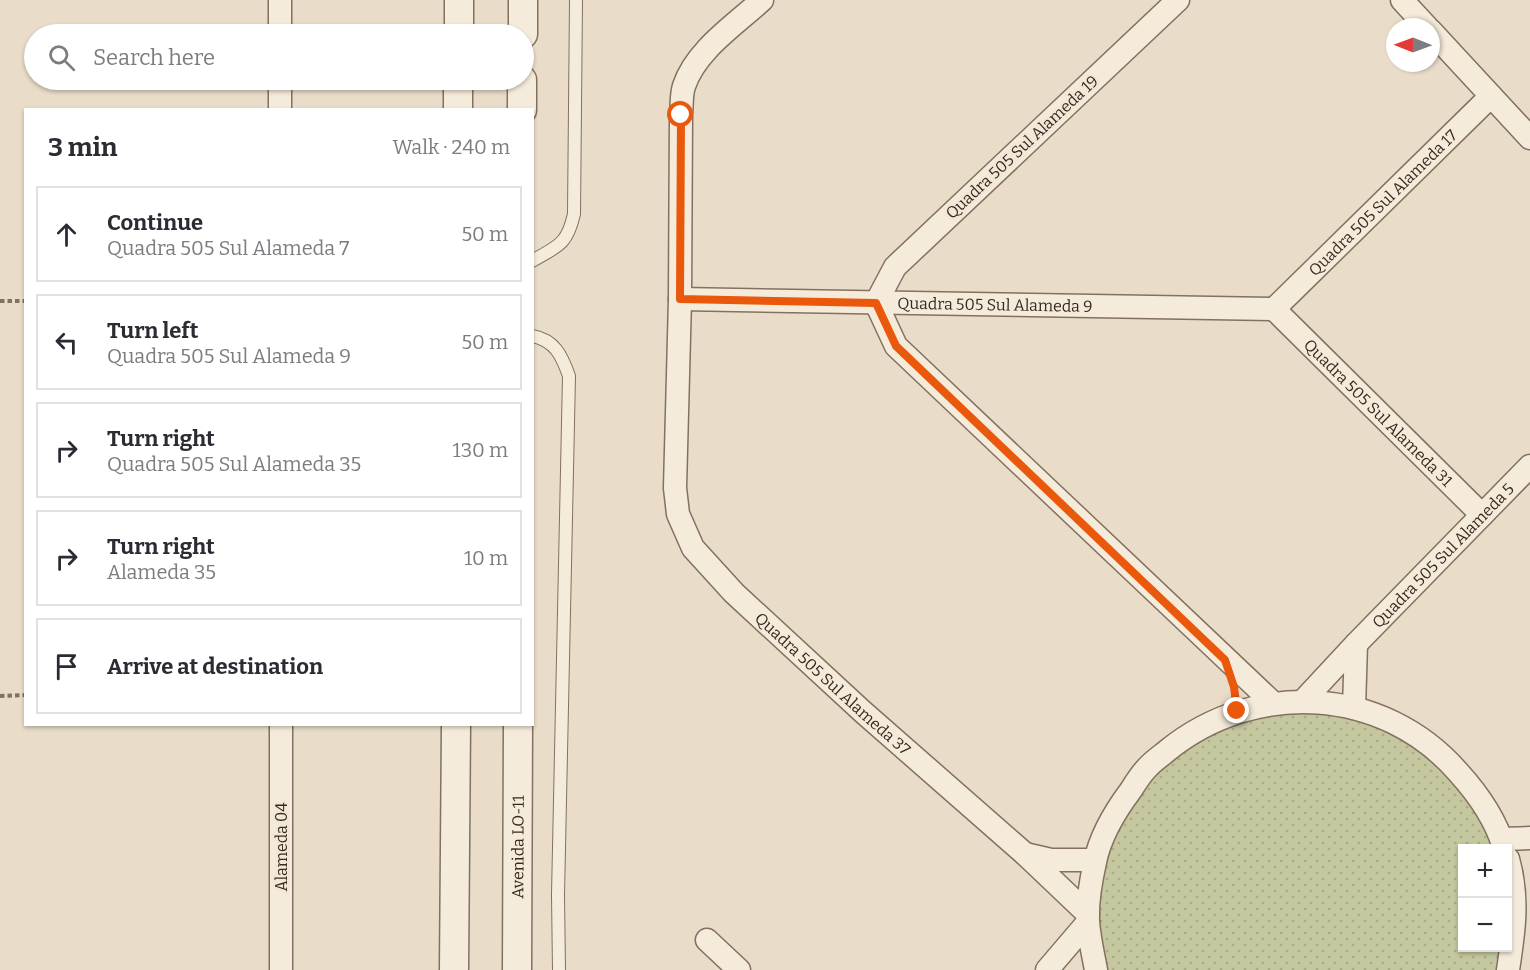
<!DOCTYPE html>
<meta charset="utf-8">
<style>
body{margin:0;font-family:Bitter,serif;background:#f7f7f7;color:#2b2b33}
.controls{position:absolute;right:18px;bottom:18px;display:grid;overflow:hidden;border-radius:0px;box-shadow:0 2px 4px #0004}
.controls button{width:54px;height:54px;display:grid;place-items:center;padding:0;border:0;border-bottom:2px solid #e1e1e2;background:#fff;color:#2b2b33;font:30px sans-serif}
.compass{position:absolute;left:1386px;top:18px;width:54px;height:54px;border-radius:50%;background:#fff;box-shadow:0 2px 4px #0004;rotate:271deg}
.stop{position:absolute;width:18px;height:18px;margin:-14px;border:4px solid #ea580c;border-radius:50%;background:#fff}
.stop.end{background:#ea580c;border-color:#fff;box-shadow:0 2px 6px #0008}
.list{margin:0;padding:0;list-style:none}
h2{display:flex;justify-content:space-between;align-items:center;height:78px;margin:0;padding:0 24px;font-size:26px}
h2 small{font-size:20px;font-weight:400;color:#7c7c81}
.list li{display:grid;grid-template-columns:39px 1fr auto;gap:18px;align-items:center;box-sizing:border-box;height:96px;margin:0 12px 12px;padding:0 12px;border:2px solid #e1e1e2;border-radius:0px}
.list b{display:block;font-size:22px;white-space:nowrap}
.list p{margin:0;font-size:20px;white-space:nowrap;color:#7c7c81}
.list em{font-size:20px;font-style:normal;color:#7c7c81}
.icon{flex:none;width:33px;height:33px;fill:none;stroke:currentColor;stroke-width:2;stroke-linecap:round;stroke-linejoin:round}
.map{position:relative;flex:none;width:1530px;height:970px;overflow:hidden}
.search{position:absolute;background:#fff;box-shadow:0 2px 4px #0004;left:24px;top:24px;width:510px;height:66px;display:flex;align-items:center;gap:15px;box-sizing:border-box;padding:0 21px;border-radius:33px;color:#7c7c81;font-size:22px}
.panel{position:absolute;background:#fff;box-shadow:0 2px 4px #0004;left:24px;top:108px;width:510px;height:618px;border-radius:0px}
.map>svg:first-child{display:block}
</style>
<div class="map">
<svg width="1530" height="970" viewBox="0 0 1530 970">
<defs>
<pattern id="park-dots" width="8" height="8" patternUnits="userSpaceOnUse" patternTransform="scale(1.5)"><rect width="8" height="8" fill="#c5c79e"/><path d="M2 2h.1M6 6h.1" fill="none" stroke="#aaab88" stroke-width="1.8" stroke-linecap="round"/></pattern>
</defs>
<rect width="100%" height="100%" fill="#e9ddc9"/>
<polygon fill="url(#park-dots)" points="1273,704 1354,708 1444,755 1503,848 1462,848 1462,948 1508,948 1508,970 1096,970 1095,860 1147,767"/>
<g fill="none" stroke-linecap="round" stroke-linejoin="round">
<defs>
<g id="service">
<path d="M 532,261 C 558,246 567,245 574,214 L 576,0"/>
<path d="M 532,336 C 555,340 562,356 569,376 L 558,895 L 559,970"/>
</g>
<g id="minor">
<polyline points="280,0 280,34"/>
<path id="s1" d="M 762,0 C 735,25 696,50 684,86 C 681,95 682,106 681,115 L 680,299 L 675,488 L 678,514 L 693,548 L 734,593 L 863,712 L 1025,854 L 1088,914"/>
<polyline points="1178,0 895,267 876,303 896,346 1273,703"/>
<polyline points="1402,0 1427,27"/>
<polyline points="1431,31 1530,138"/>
<polyline points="280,80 280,110"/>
<path id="s2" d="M 680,299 L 1274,309"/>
<path id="s3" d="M 1274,309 L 1491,96"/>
<path id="s4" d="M 1274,309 L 1482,515"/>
<path id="s5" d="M 1303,701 L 1356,644 L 1530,466"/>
<polyline points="1354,708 1356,644"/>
<polyline points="281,724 281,970"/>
<polyline points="1502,839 1530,838"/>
<polyline points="1025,854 1051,860 1095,860"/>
<path d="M 1508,859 C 1519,898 1514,931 1508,970"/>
<polyline points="707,940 739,970"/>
<polyline points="1047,970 1088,922"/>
<path d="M 1096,970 C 1093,954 1089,937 1088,921 C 1087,903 1091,880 1095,862 C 1100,837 1116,810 1131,790 C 1136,782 1141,774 1147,768 C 1153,761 1161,756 1168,750 C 1255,680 1383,686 1458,772 C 1478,794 1496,820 1504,848"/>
</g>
<g id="tertiary">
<polyline points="459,34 459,0"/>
<polyline points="523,34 523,0"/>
<polyline points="458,110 458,80"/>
<polyline points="522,110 522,80"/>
<polyline points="454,970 456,724"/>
<path id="s6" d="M 517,970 L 518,724"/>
</g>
</defs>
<use href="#service" stroke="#847060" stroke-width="14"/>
<use href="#minor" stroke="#847060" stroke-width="25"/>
<use href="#tertiary" stroke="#847060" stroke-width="31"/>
<g stroke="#847060" stroke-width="4" stroke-dasharray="4.5 3" stroke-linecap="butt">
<polyline points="0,301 26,301"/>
<polyline points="0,696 26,695"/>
</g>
<use href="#service" stroke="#f5ebdb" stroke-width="12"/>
<use href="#minor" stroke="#f5ebdb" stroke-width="22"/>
<use href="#tertiary" stroke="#f5ebdb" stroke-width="28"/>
</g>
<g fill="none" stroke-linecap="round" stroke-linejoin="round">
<polyline stroke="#ea580c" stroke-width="8" points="681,115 680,299 876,303 896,346 1225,660 1234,687 1237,711"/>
</g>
<g text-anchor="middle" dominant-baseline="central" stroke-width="6" stroke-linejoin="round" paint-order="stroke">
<g font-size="16" fill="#362a21" stroke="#f2e8d7">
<text transform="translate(1022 147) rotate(-43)">Quadra 505 Sul Alameda 19</text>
<text stroke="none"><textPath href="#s3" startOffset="152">Quadra 505 Sul Alameda 17</textPath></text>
<text stroke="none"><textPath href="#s2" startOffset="315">Quadra 505 Sul Alameda 9</textPath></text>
<text stroke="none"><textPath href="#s4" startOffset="147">Quadra 505 Sul Alameda 31</textPath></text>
<text stroke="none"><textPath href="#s5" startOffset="202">Quadra 505 Sul Alameda 5</textPath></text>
<text stroke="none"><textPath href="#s1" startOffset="778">Quadra 505 Sul Alameda 37</textPath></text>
<text transform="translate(281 847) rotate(-90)">Alameda 04</text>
<text stroke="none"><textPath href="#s6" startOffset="123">Avenida LO-11</textPath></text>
</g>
</g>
</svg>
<div class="controls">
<button>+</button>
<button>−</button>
</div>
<svg class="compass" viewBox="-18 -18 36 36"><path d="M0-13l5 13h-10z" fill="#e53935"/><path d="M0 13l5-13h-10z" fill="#7c7c81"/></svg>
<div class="stop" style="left:681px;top:115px"></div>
<div class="stop end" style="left:1237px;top:711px"></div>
<div class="search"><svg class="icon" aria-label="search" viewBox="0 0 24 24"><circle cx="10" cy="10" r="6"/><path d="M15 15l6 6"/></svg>Search here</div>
<section class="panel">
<h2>3 min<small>Walk · 240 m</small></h2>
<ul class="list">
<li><svg class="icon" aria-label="ahead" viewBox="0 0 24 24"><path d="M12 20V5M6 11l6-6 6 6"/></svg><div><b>Continue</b><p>Quadra 505 Sul Alameda 7</p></div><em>50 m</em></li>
<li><svg class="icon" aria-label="left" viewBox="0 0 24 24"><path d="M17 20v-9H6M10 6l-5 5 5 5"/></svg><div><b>Turn left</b><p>Quadra 505 Sul Alameda 9</p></div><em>50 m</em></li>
<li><svg class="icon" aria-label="right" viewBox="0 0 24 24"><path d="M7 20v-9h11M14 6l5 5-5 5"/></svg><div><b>Turn right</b><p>Quadra 505 Sul Alameda 35</p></div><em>130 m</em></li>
<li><svg class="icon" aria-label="right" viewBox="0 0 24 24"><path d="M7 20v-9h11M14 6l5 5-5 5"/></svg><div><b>Turn right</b><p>Alameda 35</p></div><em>10 m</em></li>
<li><svg class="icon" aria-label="arrive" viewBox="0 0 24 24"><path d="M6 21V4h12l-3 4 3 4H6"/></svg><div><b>Arrive at destination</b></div></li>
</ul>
</section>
</div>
